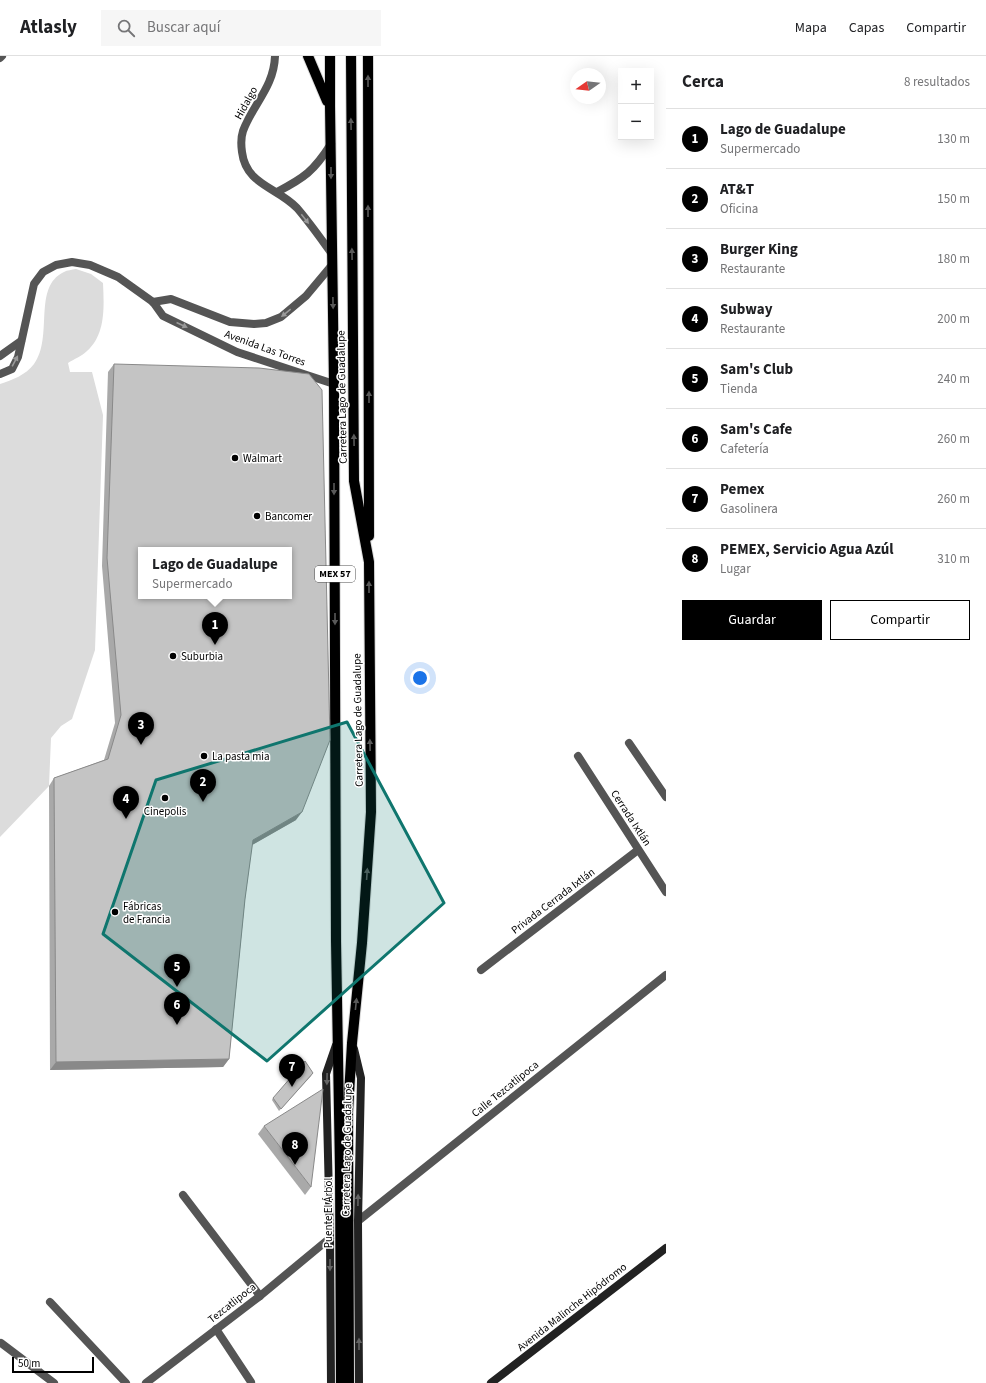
<!DOCTYPE html>
<html lang="es">
<meta charset="utf-8">
<style>
body{margin:0;font-family:"Source Sans 3",sans-serif;background:#f6f6f6;color:#202124}
.controls{position:absolute;right:12px;top:12px;display:grid;overflow:hidden;border-radius:0px;box-shadow:0 4px 16px #0002}
.controls button{width:36px;height:36px;display:grid;place-items:center;padding:0;border:0;border-bottom:1px solid #e0e0e0;background:#fff;color:#202124;font:20px sans-serif}
.compass{position:absolute;left:570px;top:12px;width:36px;height:36px;border-radius:50%;background:#fff;box-shadow:0 4px 16px #0002;rotate:256deg}
.scale{position:absolute;left:12px;bottom:10px;width:82px;box-sizing:border-box;padding-left:4px;border:2px solid #000;border-top:0;font-size:11px;line-height:14px;white-space:nowrap;color:#000;-webkit-text-stroke:3px #fff;paint-order:stroke}
.you{position:absolute;left:420px;top:622px;width:14px;height:14px;margin:-10px;border:3px solid #fff;border-radius:50%;background:#1a73e8;box-shadow:0 0 0 6px #1a73e833}
.badge{display:grid;place-items:center;width:26px;height:26px;border-radius:50%;background:#000;color:#fff;font-size:13px;font-weight:700}
.pin{position:absolute;translate:-50% -33px;filter:drop-shadow(0 1px 2px #0008)}
.pin::after{content:'';position:absolute;top:21px;width:14px;height:12px;background:inherit;clip-path:polygon(0 0,100% 0,50% 100%)}
.popup{position:absolute;left:138px;top:491px;width:154px;height:52px;box-sizing:border-box;display:grid;place-content:center;border-radius:0px;background:#fff;filter:drop-shadow(0 1px 3px #0005);font-size:13px;white-space:nowrap;color:#757577}
.popup b{font-size:15px;color:#202124}
.popup::after{content:'';position:absolute;left:50%;top:100%;margin-left:-8px;border:8px solid transparent;border-top-color:#fff}
.list{margin:0;padding:0;list-style:none}
h2{display:flex;justify-content:space-between;align-items:center;height:52px;margin:0;padding:0 16px;font-size:17px}
h2 small{font-size:13px;font-weight:400;color:#757577}
.list li{display:grid;grid-template-columns:26px 1fr auto;gap:12px;align-items:center;box-sizing:border-box;height:60px;padding:0 16px;border-top:1px solid #e0e0e0}
.list b{display:block;font-size:15px;white-space:nowrap}
.list p{margin:0;font-size:13px;white-space:nowrap;color:#757577}
.list em{font-size:13px;font-style:normal;color:#757577}
.actions{display:flex;gap:8px;padding:12px 16px}
.actions a{flex:1;padding:9px 0;border:1px solid #000;border-radius:0px;text-align:center;font-size:14px;color:#000}
.actions .main{background:#000;color:#fff}
.icon{flex:none;width:22px;height:22px;fill:none;stroke:currentColor;stroke-width:2;stroke-linecap:round;stroke-linejoin:round}
.map{position:relative;flex:none;width:666px;height:1327px;overflow:hidden}
header{display:flex;align-items:center;gap:24px;box-sizing:border-box;height:56px;padding:0 20px;background:#fff;border-bottom:1px solid #e0e0e0}
header strong{font-size:19px}
nav{display:flex;gap:22px;margin-inline-start:auto;font-size:14px}
.search{width:280px;height:36px;background:#f6f6f6;display:flex;align-items:center;gap:10px;box-sizing:border-box;padding:0 14px;border-radius:0px;color:#757577;font-size:15px}
main{display:flex}
aside{flex:1;background:#fff}
.map>svg:first-child{display:block}
</style>
<header>
<strong>Atlasly</strong>
<div class="search"><svg class="icon" aria-label="search" viewBox="0 0 24 24"><circle cx="10" cy="10" r="6"/><path d="M15 15l6 6"/></svg>Buscar aquí</div>
<nav><a>Mapa</a><a>Capas</a><a>Compartir</a></nav>
</header>
<main>
<div class="map">
<svg width="666" height="1327" viewBox="0 0 666 1327">
<rect width="100%" height="100%" fill="#fff"/>
<path fill="#dcdcdc" d="M 76,213 L 91,218 L 103,227 C 104,250 106,278 87,295 C 82,300 74,303 68,307 L 70,316 L 92,316 L 103,359 L 95,594 L 72,663 L 61,670 L 51,682 L 49,730 L 0,781 L 0,328 C 12,324 26,319 34,308 C 54,281 32,231 64,216 C 67,214 72,214 76,213 Z"/>
<g fill="none" stroke-linecap="round" stroke-linejoin="round">
<defs>
<g id="primary">
<polyline points="308,0 327,45"/>
<polyline points="330,0 330,50 334,328 336,885 340,1114 341,1327"/>
<polyline points="368,0 369,480"/>
<polyline points="349,1327 348,1056 352,987 362,887 371,756 369,506 354,425 351,0"/>
</g>
</defs>
<use href="#primary" stroke="#dbdbdb" stroke-width="12"/>
<g stroke="#555" stroke-width="8">
<path d="M 275,0 C 274,31 253,48 243,75 C 241,81 241,89 242,96 C 246,129 277,131 297,152 C 310,167 321,183 332,198"/>
<polyline points="0,2 2,0"/>
<path d="M 277,136 C 304,122 314,115 331,88"/>
<polyline points="153,246 171,243 230,266 254,268 266,267 281,261 306,240 332,209"/>
<polyline points="0,300 21,285"/>
<polyline points="0,318 12,313 18,301 34,228 43,216 56,209 72,206 90,209 118,221 153,246 163,260 237,296 334,328"/>
<polyline points="629,687 666,741"/>
<polyline points="578,700 666,836"/>
<polyline points="481,914 638,794"/>
<polyline points="183,1139 260,1240"/>
<polyline points="358,1165 666,919"/>
<polyline points="50,1246 126,1327"/>
<polyline points="216,1273 251,1326"/>
<polyline points="1,1287 54,1327"/>
<polyline points="146,1327 260,1240 330,1182"/>
</g>
<g stroke="#222" stroke-width="8">
<polyline points="354,993 361,1022 358,1165 359,1327"/>
<polyline points="331,1327 330,1182 326,1018 336,989"/>
<polyline points="491,1327 666,1192"/>
</g>
<use href="#primary" stroke="#000" stroke-width="10"/>
</g>
<g fill="#a9a9a9">
<polygon points="114,308 296,764 252,789 245,843 229,1003 223,1011 50,1014 49,730 54,722 104,704 115,667 102,510 108,316"/>
<polygon points="312,1019 279,1055 272,1044 273,1042"/>
<polygon points="264,1070 311,1131 305,1139 258,1078"/>
</g>
<g fill="#898989">
<polygon points="302,756 296,764 247,792 253,784"/>
<polygon points="229,1003 223,1011 50,1014 56,1006"/>
</g>
<g fill="#c4c4c4" stroke="#898989" fill-rule="evenodd">
<path d="M 114,308 L 259,312 L 309,318 L 322,334 L 330,684 L 302,756 L 253,784 L 245,843 L 229,1003 L 56,1006 L 54,722 L 108,703 L 121,659 L 107,502 ZM 141,494 L 289,494 L 289,540 L 141,540 Z"/>
<polygon points="305,1005 313,1017 281,1053 273,1042"/>
<polygon points="323,1033 311,1131 264,1070"/>
</g>
<defs><path id="oneway-solid" d="M-6-.8H1V-3.2L6.5 0L1 3.2V.8H-6Z"/></defs>
<g fill="#595959">
<use href="#oneway-solid" transform="translate(368 25) rotate(-90)"/>
<use href="#oneway-solid" transform="translate(351 68) rotate(-91)"/>
<use href="#oneway-solid" transform="translate(331 117) rotate(90)"/>
<use href="#oneway-solid" transform="translate(368 155) rotate(-90)"/>
<use href="#oneway-solid" transform="translate(352 198) rotate(-91)"/>
<use href="#oneway-solid" transform="translate(333 247) rotate(89)"/>
<use href="#oneway-solid" transform="translate(369 341) rotate(-90)"/>
<use href="#oneway-solid" transform="translate(354 384) rotate(-91)"/>
<use href="#oneway-solid" transform="translate(334 433) rotate(90)"/>
<use href="#oneway-solid" transform="translate(369 531) rotate(-90)"/>
<use href="#oneway-solid" transform="translate(335 563) rotate(90)"/>
<use href="#oneway-solid" transform="translate(370 689) rotate(-91)"/>
<use href="#oneway-solid" transform="translate(367 818) rotate(-86)"/>
<use href="#oneway-solid" transform="translate(356 948) rotate(-84)"/>
</g>
<g fill="#999">
<use href="#oneway-solid" transform="translate(305 163) rotate(52)"/>
<use href="#oneway-solid" transform="translate(286 257) rotate(141)"/>
<use href="#oneway-solid" transform="translate(182 269) rotate(25)"/>
<use href="#oneway-solid" transform="translate(15 305) rotate(-62)"/>
</g>
<g fill="#646464">
<use href="#oneway-solid" transform="translate(327 1023) rotate(91)"/>
<use href="#oneway-solid" transform="translate(358 1144) rotate(-89)"/>
<use href="#oneway-solid" transform="translate(330 1209) rotate(90)"/>
<use href="#oneway-solid" transform="translate(359 1288) rotate(-90)"/>
</g>
<path fill="#0f766e" fill-opacity="0.2" stroke="#0f766e" stroke-width="3" stroke-linejoin="round" d="M 347,666 L 444,847 L 267,1005 L 103,878 L 156,724 Z"/>
<g fill="#000" stroke="#fff" stroke-width="1.5">
<circle cx="235" cy="402" r="4"/>
<circle cx="257" cy="460" r="4"/>
<circle cx="173" cy="600" r="4"/>
<circle cx="204" cy="700" r="4"/>
<circle cx="165" cy="742" r="4"/>
<circle cx="115" cy="856" r="4"/>
</g>
<g text-anchor="middle" dominant-baseline="central" stroke-width="3" stroke-linejoin="round" paint-order="stroke">
<rect fill="#fff" stroke="#4c4c4c" stroke-width="1" x="315" y="510" width="40" height="16" rx="3"/>
<g font-size="10" font-weight="bold" fill="#000">
<text x="335" y="518">MEX 57</text>
</g>
<g font-size="11" fill="#000" stroke="#fff">
<text transform="translate(246 47) rotate(-61)">Hidalgo</text>
<text transform="translate(265 292) rotate(20)">Avenida Las Torres</text>
<text transform="translate(342 341) rotate(-91)">Carretera Lago de Guadalupe</text>
<text transform="translate(358 664) rotate(-91)">Carretera Lago de Guadalupe</text>
<text transform="translate(631 762) rotate(57)">Cerrada Ixtlán</text>
<text transform="translate(553 845) rotate(-37)">Privada Cerrada Ixtlán</text>
<text transform="translate(505 1033) rotate(-39)">Calle Tezcatlipoca</text>
<text transform="translate(347 1094) rotate(-89)">Carretera Lago de Guadalupe</text>
<text transform="translate(328 1157) rotate(-90)">Puente El Árbol</text>
<text transform="translate(232 1247) rotate(-38)">Tezcatlipoca</text>
<text transform="translate(572 1251) rotate(-38)">Avenida Malinche Hipódromo</text>
</g>
<g font-size="11" fill="#000" stroke="#fff" text-anchor="start">
<text x="243" y="402">Walmart</text>
<text x="265" y="460">Bancomer</text>
<text x="181" y="600">Suburbia</text>
<text x="212" y="700">La pasta mia</text>
<text x="165" y="755" text-anchor="middle">Cinepolis</text>
<text x="123" y="850">Fábricas<tspan x="123" dy="13">de Francia</tspan></text>
</g>
</g>
</svg>
<div class="controls">
<button>+</button>
<button>−</button>
</div>
<svg class="compass" viewBox="-18 -18 36 36"><path d="M0-13l5 13h-10z" fill="#e53935"/><path d="M0 13l5-13h-10z" fill="#757577"/></svg>
<div class="scale">50 m</div>
<div class="you"></div>
<div class="pin badge" style="left:215px;top:589px">1</div>
<div class="popup"><b>Lago de Guadalupe</b>Supermercado</div>
<div class="pin badge" style="left:203px;top:746px">2</div>
<div class="pin badge" style="left:141px;top:689px">3</div>
<div class="pin badge" style="left:126px;top:763px">4</div>
<div class="pin badge" style="left:177px;top:931px">5</div>
<div class="pin badge" style="left:177px;top:969px">6</div>
<div class="pin badge" style="left:292px;top:1031px">7</div>
<div class="pin badge" style="left:295px;top:1109px">8</div>
</div>
<aside>
<h2>Cerca<small>8 resultados</small></h2>
<ul class="list">
<li><span class="badge">1</span><div><b>Lago de Guadalupe</b><p>Supermercado</p></div><em>130 m</em></li>
<li><span class="badge">2</span><div><b>AT&amp;T</b><p>Oficina</p></div><em>150 m</em></li>
<li><span class="badge">3</span><div><b>Burger King</b><p>Restaurante</p></div><em>180 m</em></li>
<li><span class="badge">4</span><div><b>Subway</b><p>Restaurante</p></div><em>200 m</em></li>
<li><span class="badge">5</span><div><b>Sam's Club</b><p>Tienda</p></div><em>240 m</em></li>
<li><span class="badge">6</span><div><b>Sam's Cafe</b><p>Cafetería</p></div><em>260 m</em></li>
<li><span class="badge">7</span><div><b>Pemex</b><p>Gasolinera</p></div><em>260 m</em></li>
<li><span class="badge">8</span><div><b>PEMEX, Servicio Agua Azúl</b><p>Lugar</p></div><em>310 m</em></li>
</ul>
<div class="actions"><a class="main">Guardar</a><a>Compartir</a></div>
</aside>
</main>
